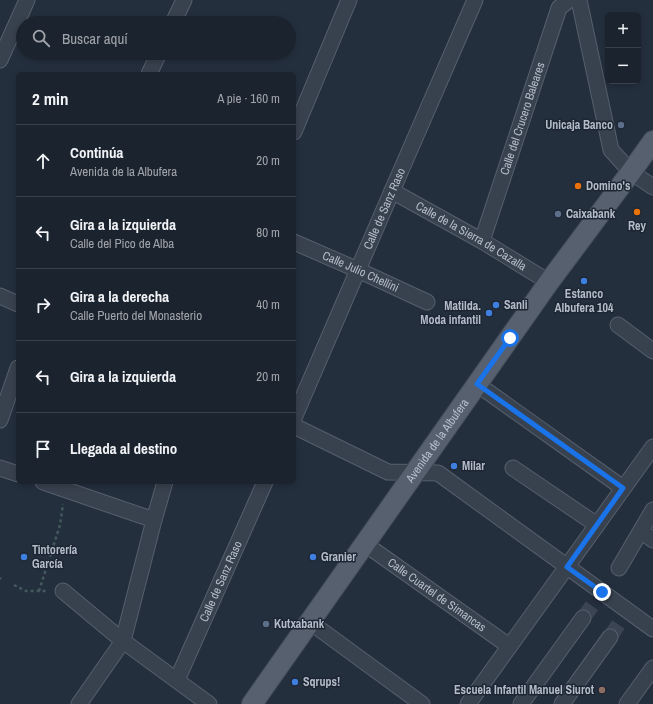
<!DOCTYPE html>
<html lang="es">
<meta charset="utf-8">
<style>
body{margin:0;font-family:"Archivo Narrow",sans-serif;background:#282f3a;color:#f1f3f6}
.controls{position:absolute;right:12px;top:12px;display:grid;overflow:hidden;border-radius:6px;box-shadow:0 2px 6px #0003}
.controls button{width:36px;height:36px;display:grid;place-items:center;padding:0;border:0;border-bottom:1px solid #39404a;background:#1b232e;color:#f1f3f6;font:20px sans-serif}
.stop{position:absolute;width:12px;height:12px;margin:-9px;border:3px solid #1a73e8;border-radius:50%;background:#fff}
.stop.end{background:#1a73e8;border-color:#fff;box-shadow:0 1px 4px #0008}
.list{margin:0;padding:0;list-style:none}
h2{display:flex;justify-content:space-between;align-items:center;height:52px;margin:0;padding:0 16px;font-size:17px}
h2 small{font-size:13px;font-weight:400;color:#a0a4aa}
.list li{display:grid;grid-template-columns:26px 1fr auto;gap:12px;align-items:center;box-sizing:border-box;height:72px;padding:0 16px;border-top:1px solid #39404a}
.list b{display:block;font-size:15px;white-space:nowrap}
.list p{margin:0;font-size:13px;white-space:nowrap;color:#a0a4aa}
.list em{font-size:13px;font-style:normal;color:#a0a4aa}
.icon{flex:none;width:22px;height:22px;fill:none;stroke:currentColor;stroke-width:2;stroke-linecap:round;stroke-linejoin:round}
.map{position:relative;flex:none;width:653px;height:704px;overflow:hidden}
.search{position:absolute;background:#1b232e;box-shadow:0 2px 6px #0003;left:16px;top:16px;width:280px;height:44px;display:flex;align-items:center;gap:10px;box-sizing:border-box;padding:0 14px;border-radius:22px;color:#a0a4aa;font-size:15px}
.panel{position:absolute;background:#1b232e;box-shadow:0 2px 6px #0003;left:16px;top:72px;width:280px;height:412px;border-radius:6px}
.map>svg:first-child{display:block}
</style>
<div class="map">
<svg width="653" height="704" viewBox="0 0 653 704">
<rect width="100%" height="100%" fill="#242f3e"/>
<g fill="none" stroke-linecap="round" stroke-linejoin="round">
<g stroke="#3a4453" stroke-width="15" stroke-dasharray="15 8" stroke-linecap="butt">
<polyline points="583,618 594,603"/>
<polyline points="610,637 620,622"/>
</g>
<defs>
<g id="minor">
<polyline points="579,0 611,150 631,172 653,187"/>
<polyline points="173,23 184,0"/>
<polyline points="0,60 27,0"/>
<polyline points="149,74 159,53"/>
<polyline points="294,132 349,0"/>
<path id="s1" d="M 392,191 L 482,241 L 549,282"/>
<path id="s2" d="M 482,241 L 559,8 L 569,0"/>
<path id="s3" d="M 294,242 L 358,270 L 427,302"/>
<polyline points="0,296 18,304"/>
<polyline points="618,325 653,351"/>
<polyline points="477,384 623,488"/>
<path id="s4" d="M 294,418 L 392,191 L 475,0"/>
<polyline points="0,420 18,368"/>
<polyline points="294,426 388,472 438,473 653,629"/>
<polyline points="0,468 18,474"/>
<polyline points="513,468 597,525"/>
<polyline points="43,482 154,520"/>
<polyline points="165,482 154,520 123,641 209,704"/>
<polyline points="641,531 653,540"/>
<path id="s5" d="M 365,544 L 509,646"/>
<polyline points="619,568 653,510"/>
<polyline points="63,591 123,641 79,704"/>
<polyline points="310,622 422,704"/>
<path id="s6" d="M 177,680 L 265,482"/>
<polyline points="468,704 653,447"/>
<polyline points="521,704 583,618"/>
<polyline points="562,704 610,637"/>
<polyline points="627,704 653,668"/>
</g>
<g id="major">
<path id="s7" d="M 252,704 L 549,282 L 631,172 L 653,141"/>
</g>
</defs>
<use href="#minor" stroke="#565f6c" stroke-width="17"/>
<use href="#major" stroke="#414a57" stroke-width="22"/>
<g stroke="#44595c" stroke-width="2.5" stroke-dasharray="3 3" stroke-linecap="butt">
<polyline points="0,578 1,579"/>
<polyline points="14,585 26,591 48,591"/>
<polyline points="39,591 60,525 63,504"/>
</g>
<use href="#minor" stroke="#38414e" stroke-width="15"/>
<use href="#major" stroke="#56606e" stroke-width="20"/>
</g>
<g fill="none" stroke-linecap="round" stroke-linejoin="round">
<polyline stroke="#1a73e8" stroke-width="5" points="510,338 477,384 623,488 567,567 602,592"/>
</g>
<g fill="#5c6f8a" stroke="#1d2633" stroke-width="1.5">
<circle cx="621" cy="125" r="4"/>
<circle cx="558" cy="214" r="4"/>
<circle cx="266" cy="624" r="4"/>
</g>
<g fill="#e8710a" stroke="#1d2633" stroke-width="1.5">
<circle cx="578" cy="186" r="4"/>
<circle cx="637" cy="212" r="4"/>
</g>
<g fill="#3f7fe0" stroke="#1d2633" stroke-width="1.5">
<circle cx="584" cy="281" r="4"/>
<circle cx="496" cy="305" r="4"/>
<circle cx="489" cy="313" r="4"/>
<circle cx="454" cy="466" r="4"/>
<circle cx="24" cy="557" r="4"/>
<circle cx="313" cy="557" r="4"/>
<circle cx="295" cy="682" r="4"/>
</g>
<circle fill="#8d6e63" stroke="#1d2633" stroke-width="1.5" cx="602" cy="690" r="4"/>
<g text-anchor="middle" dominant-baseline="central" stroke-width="3" stroke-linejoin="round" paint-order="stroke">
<g font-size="12" fill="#b4bcc9" stroke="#1d2633">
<text stroke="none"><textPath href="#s2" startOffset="129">Calle del Crucero Baleares</textPath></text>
<text stroke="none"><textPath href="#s4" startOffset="228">Calle de Sanz Raso</textPath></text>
<text stroke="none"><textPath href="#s1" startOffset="91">Calle de la Sierra de Cazalla</textPath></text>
<text stroke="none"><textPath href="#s3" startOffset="73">Calle Julio Chellini</textPath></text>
<text stroke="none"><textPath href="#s7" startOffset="322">Avenida de la Albufera</textPath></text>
<text stroke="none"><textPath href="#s6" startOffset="108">Calle de Sanz Raso</textPath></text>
<text stroke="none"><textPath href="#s5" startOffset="88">Calle Cuartel de Simancas</textPath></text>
</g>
<g font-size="12" font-weight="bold" fill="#b4bcc9" stroke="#1d2633" text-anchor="start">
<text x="613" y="125" text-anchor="end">Unicaja Banco</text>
<text x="586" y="186">Domino's</text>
<text x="566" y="214">Caixabank</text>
<text x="637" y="226" text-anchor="middle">Rey</text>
<text x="584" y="294" text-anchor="middle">Estanco<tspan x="584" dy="14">Albufera 104</tspan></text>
<text x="504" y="305">Sanli</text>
<text x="481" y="306" text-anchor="end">Matilda.<tspan x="481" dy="14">Moda infantil</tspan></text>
<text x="462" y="466">Milar</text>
<text x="32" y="550">Tintorería<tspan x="32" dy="14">García</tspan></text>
<text x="321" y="557">Granier</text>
<text x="274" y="624">Kutxabank</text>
<text x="303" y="682">Sqrups!</text>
<text x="594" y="690" text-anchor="end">Escuela Infantil Manuel Siurot</text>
</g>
</g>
</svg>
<div class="controls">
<button>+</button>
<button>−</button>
</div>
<div class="stop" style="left:510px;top:338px"></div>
<div class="stop end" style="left:602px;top:592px"></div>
<div class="search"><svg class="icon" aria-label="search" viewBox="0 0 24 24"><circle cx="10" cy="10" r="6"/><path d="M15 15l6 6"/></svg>Buscar aquí</div>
<section class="panel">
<h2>2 min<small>A pie · 160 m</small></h2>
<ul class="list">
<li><svg class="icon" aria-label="ahead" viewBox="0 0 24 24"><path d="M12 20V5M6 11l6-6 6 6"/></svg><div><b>Continúa</b><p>Avenida de la Albufera</p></div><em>20 m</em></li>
<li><svg class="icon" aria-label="left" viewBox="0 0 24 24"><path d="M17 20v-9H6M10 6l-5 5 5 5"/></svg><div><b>Gira a la izquierda</b><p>Calle del Pico de Alba</p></div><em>80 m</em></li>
<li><svg class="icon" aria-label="right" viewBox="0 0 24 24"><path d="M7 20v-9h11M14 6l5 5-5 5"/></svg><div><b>Gira a la derecha</b><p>Calle Puerto del Monasterio</p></div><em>40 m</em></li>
<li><svg class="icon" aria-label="left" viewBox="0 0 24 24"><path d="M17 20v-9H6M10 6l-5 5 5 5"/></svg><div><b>Gira a la izquierda</b></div><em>20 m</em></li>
<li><svg class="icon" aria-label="arrive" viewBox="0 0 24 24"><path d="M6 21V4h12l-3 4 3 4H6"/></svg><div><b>Llegada al destino</b></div></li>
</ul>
</section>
</div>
